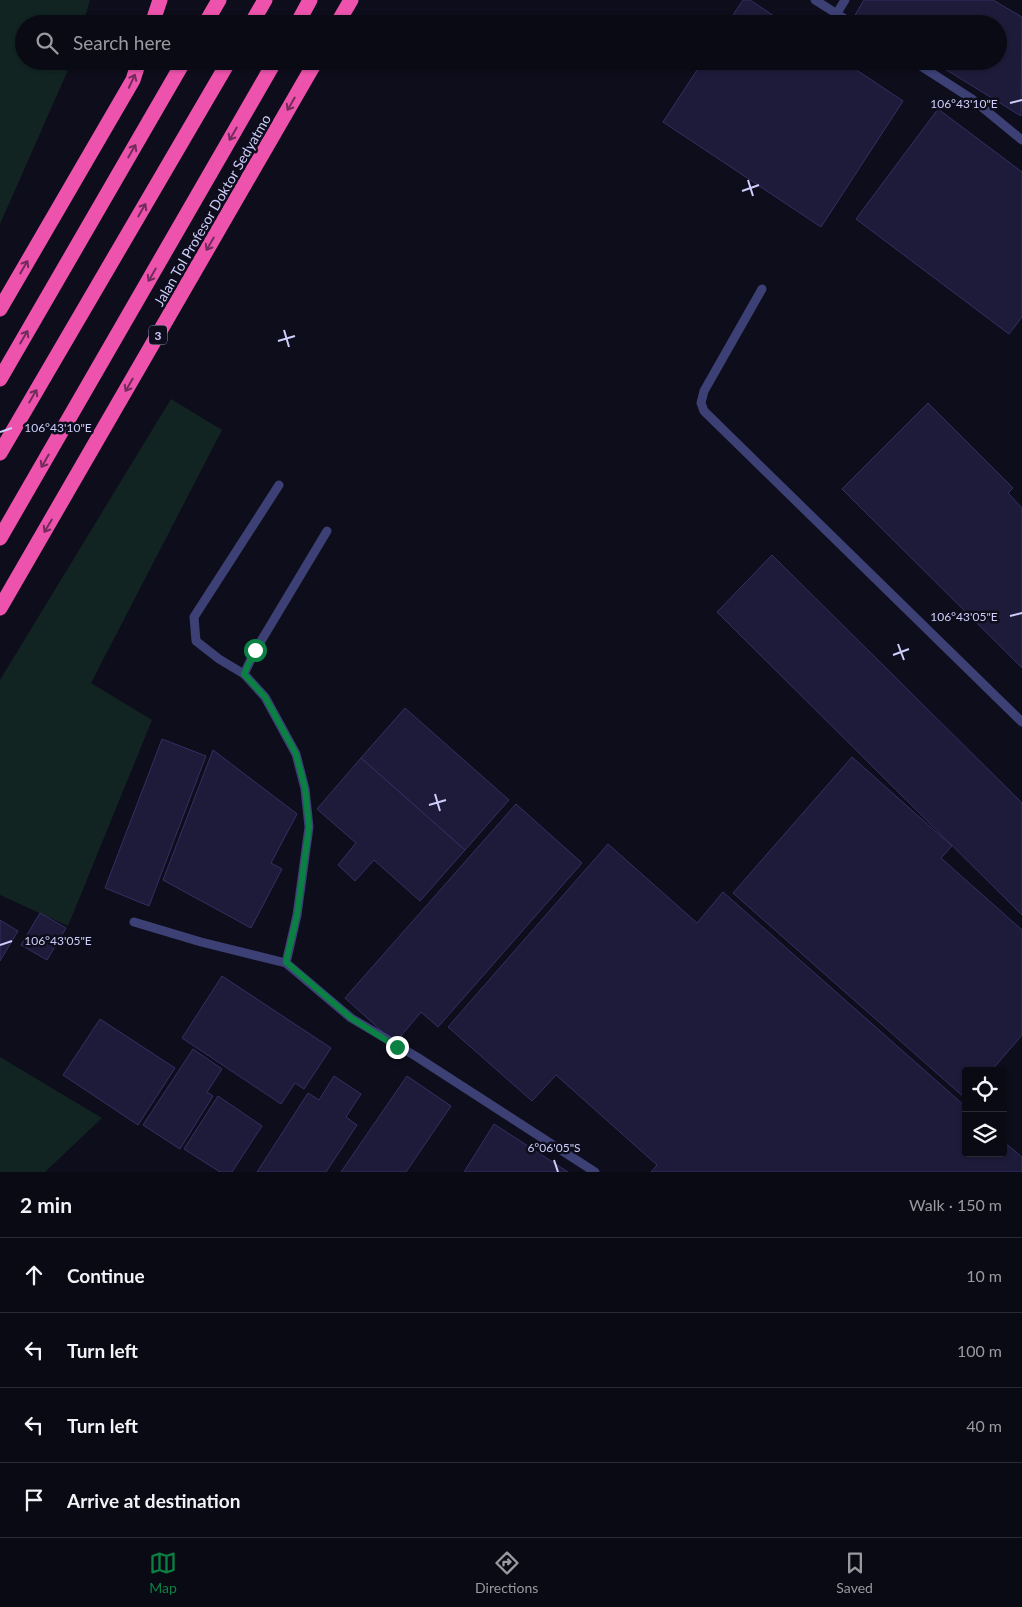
<!DOCTYPE html>
<meta charset="utf-8">
<style>
body{margin:0;font-family:Lato,sans-serif;background:#181822;color:#f1f3f6}
.controls{position:absolute;right:15px;bottom:15px;display:grid;overflow:hidden;border-radius:5px;box-shadow:0 1px 4px #0004}
.controls button{width:45px;height:45px;display:grid;place-items:center;padding:0;border:0;border-bottom:1px solid #2a2b34;background:#0a0a14;color:#f1f3f6;font:25px sans-serif}
.stop{position:absolute;width:15px;height:15px;margin:-11px;border:4px solid #0b8043;border-radius:50%;background:#fff}
.stop.end{background:#0b8043;border-color:#fff;box-shadow:0 1px 5px #0008}
.list{margin:0;padding:0;list-style:none}
h2{display:flex;justify-content:space-between;align-items:center;height:65px;margin:0;padding:0 20px;font-size:21px}
h2 small{font-size:16px;font-weight:400;color:#999aa0}
.list li{display:grid;grid-template-columns:32px 1fr auto;gap:15px;align-items:center;box-sizing:border-box;height:75px;padding:0 20px;border-top:1px solid #2a2b34}
.list b{display:block;font-size:19px;white-space:nowrap}
.list em{font-size:16px;font-style:normal;color:#999aa0}
.icon{flex:none;width:28px;height:28px;fill:none;stroke:currentColor;stroke-width:2;stroke-linecap:round;stroke-linejoin:round}
.map{position:relative;flex:none;width:1022px;height:1172px;overflow:hidden}
.search{position:absolute;background:#0a0a14;box-shadow:0 1px 4px #0004;left:15px;right:15px;top:15px;height:55px;display:flex;align-items:center;gap:12px;box-sizing:border-box;padding:0 18px;border-radius:28px;color:#999aa0;font-size:19px}
.sheet{height:365px;background:#0a0a14}
nav{display:flex;justify-content:space-around;align-items:center;box-sizing:border-box;height:70px;border-top:1px solid #2a2b34;background:#0a0a14;font-size:14px;color:#999aa0}
nav a{display:grid;justify-items:center;gap:2px}
nav .on{color:#0b8043}
.map>svg:first-child{display:block}
</style>
<div class="map">
<svg width="1022" height="1172" viewBox="0 0 1022 1172">
<rect width="100%" height="100%" fill="#0e0d1b"/>
<g fill="#112422">
<polygon points="0,0 90,0 83,24 24,24 24,61 72,61 0,224"/>
<polygon points="171,399 222,430 91,683 152,720 68,926 0,895 0,680"/>
<polygon points="0,1057 102,1118 45,1172 0,1172"/>
</g>
<g fill="#1e1b3a" stroke="#352f63">
<polygon points="743,0 750,0 786,24 727,24"/>
<polygon points="864,0 993,0 1022,17 1021,116 932,61 998,61 998,24 870,24 855,15"/>
<polygon points="703,61 843,61 903,101 821,227 663,122"/>
<polygon points="938,109 1022,172 1022,317 1009,334 856,219"/>
<polygon points="928,403 1013,488 1008,493 1022,508 1022,668 842,489"/>
<polygon points="772,555 1022,803 1022,915 717,612"/>
<polygon points="405,708 509,800 465,850 361,758"/>
<polygon points="162,739 206,756 149,906 105,888"/>
<polygon points="213,750 297,814 271,863 282,869 251,928 163,880"/>
<polygon points="852,757 952,846 941,858 1022,930 1022,1035 991,1071 966,1071 966,1099 733,893"/>
<polygon points="361,758 465,850 420,901 374,860 355,881 338,865 356,843 317,809"/>
<polygon points="516,804 582,863 438,1027 421,1012 395,1043 345,998"/>
<polygon points="608,844 697,923 723,892 966,1107 966,1153 1003,1153 1003,1141 1022,1157 1022,1172 651,1172 657,1165 556,1075 532,1101 448,1027"/>
<polygon points="40,913 66,928 47,960 21,945"/>
<polygon points="0,920 18,931 0,961"/>
<polygon points="222,976 331,1048 304,1089 295,1083 281,1104 182,1038"/>
<polygon points="100,1019 175,1068 138,1125 63,1075"/>
<polygon points="193,1049 222,1069 207,1092 213,1096 180,1149 143,1125"/>
<polygon points="334,1076 361,1094 346,1117 357,1125 326,1172 257,1172 308,1093 319,1100"/>
<polygon points="407,1076 451,1106 406,1172 341,1172"/>
<polygon points="218,1096 262,1126 232,1172 220,1172 184,1149"/>
<polygon points="494,1124 568,1172 464,1172"/>
</g>
<g fill="none" stroke-linecap="round" stroke-linejoin="round">
<g stroke="#3c4075" stroke-width="9">
<polyline points="815,0 853,24"/>
<polyline points="837,13 845,0"/>
<polyline points="913,61 972,99 1022,140"/>
<polyline points="762,289 704,391 701,403 704,411 1022,722"/>
<polyline points="327,531 255,651 244,674 265,697 296,754 305,789 309,827 297,915 286,963 351,1018 417,1057 595,1172"/>
<polyline points="244,674 219,659 196,641 194,617 279,485"/>
<polyline points="134,922 201,942 286,963"/>
</g>
<g stroke="#ed53ac" stroke-width="15">
<polyline points="152,24 160,0"/>
<polyline points="205,24 219,0"/>
<polyline points="251,24 265,0"/>
<polyline points="297,24 310,0"/>
<polyline points="337,24 351,0"/>
<polyline points="0,309 133,80 139,61"/>
<polyline points="0,379 184,61"/>
<polyline points="0,453 229,61"/>
<polyline points="0,538 275,61"/>
<polyline points="0,608 316,61"/>
</g>
</g>
<defs><path id="oneway-shaft" d="M-6 0H5M1.5-3L5.5 0L1.5 3" fill="none" stroke-width="1.6" stroke-linecap="round" stroke-linejoin="round" transform="scale(1.25)"/></defs>
<g stroke="#722c5c">
<use href="#oneway-shaft" transform="translate(132 81) rotate(-65)"/>
<use href="#oneway-shaft" transform="translate(291 104) rotate(120)"/>
<use href="#oneway-shaft" transform="translate(233 134) rotate(120)"/>
<use href="#oneway-shaft" transform="translate(132 151) rotate(-60)"/>
<use href="#oneway-shaft" transform="translate(142 210) rotate(-60)"/>
<use href="#oneway-shaft" transform="translate(210 244) rotate(120)"/>
<use href="#oneway-shaft" transform="translate(24 267) rotate(-60)"/>
<use href="#oneway-shaft" transform="translate(152 275) rotate(120)"/>
<use href="#oneway-shaft" transform="translate(24 337) rotate(-60)"/>
<use href="#oneway-shaft" transform="translate(129 385) rotate(120)"/>
<use href="#oneway-shaft" transform="translate(33 396) rotate(-60)"/>
<use href="#oneway-shaft" transform="translate(45 461) rotate(120)"/>
<use href="#oneway-shaft" transform="translate(48 526) rotate(121)"/>
</g>
<g fill="none" stroke-linecap="round" stroke-linejoin="round">
<polyline stroke="#0b8043" stroke-width="6" points="255,650 244,674 265,697 296,754 305,788 309,827 297,915 286,962 351,1018 397,1047"/>
</g>
<path fill="none" stroke="#cdccfa" stroke-width="2" d="M 1010,103 L 1022,100M 748,180 L 753,196M 742,191 L 759,185M 284,330 L 289,347M 278,341 L 295,336M 0,432 L 12,428M 1010,616 L 1022,613M 898,644 L 904,660M 893,655 L 909,649M 435,794 L 440,811M 429,805 L 446,800M 0,945 L 12,941M 554,1160 L 558,1172"/>
<g text-anchor="middle" dominant-baseline="central" stroke-width="5" stroke-linejoin="round" paint-order="stroke">
<rect fill="#0e0d1b" stroke="#9493b7" stroke-width="1" x="149" y="325.5" width="18" height="19" rx="4"/>
<g font-size="12" font-weight="bold" fill="#cdccfa">
<text x="158" y="335">3</text>
</g>
<g font-size="14" fill="#cdccfa" stroke="#0e0d1b">
<text transform="translate(212 210) rotate(-60)">Jalan Tol Profesor Doktor Sedyatmo</text>
</g>
</g>
<g font-size="12" text-anchor="middle" fill="#cdccfa" stroke="#0e0d1b" stroke-width="5" stroke-linejoin="round" paint-order="stroke">
<text x="964" y="108">106°43'10"E</text>
<text x="58" y="432">106°43'10"E</text>
<text x="964" y="621">106°43'05"E</text>
<text x="58" y="945">106°43'05"E</text>
<text x="554" y="1152">6°06'05"S</text>
</g>
</svg>
<div class="controls">
<button><svg class="icon" aria-label="locate" viewBox="0 0 24 24"><circle cx="12" cy="12" r="6"/><path d="M12 2v4M12 18v4M2 12h4M18 12h4"/></svg></button>
<button><svg class="icon" aria-label="layers" viewBox="0 0 24 24"><path d="M12 4l9 5-9 5-9-5zM3 14l9 5 9-5"/></svg></button>
</div>
<div class="stop" style="left:255px;top:650px"></div>
<div class="stop end" style="left:397px;top:1047px"></div>
<div class="search"><svg class="icon" aria-label="search" viewBox="0 0 24 24"><circle cx="10" cy="10" r="6"/><path d="M15 15l6 6"/></svg>Search here</div>
</div>
<section class="sheet">
<h2>2 min<small>Walk · 150 m</small></h2>
<ul class="list">
<li><svg class="icon" aria-label="ahead" viewBox="0 0 24 24"><path d="M12 20V5M6 11l6-6 6 6"/></svg><div><b>Continue</b></div><em>10 m</em></li>
<li><svg class="icon" aria-label="left" viewBox="0 0 24 24"><path d="M17 20v-9H6M10 6l-5 5 5 5"/></svg><div><b>Turn left</b></div><em>100 m</em></li>
<li><svg class="icon" aria-label="left" viewBox="0 0 24 24"><path d="M17 20v-9H6M10 6l-5 5 5 5"/></svg><div><b>Turn left</b></div><em>40 m</em></li>
<li><svg class="icon" aria-label="arrive" viewBox="0 0 24 24"><path d="M6 21V4h12l-3 4 3 4H6"/></svg><div><b>Arrive at destination</b></div></li>
</ul>
</section>
<nav>
<a class="on"><svg class="icon" aria-label="map" viewBox="0 0 24 24"><path d="M3 6l6-2 6 2 6-2v14l-6 2-6-2-6 2zM9 4v14M15 6v14"/></svg>Map</a>
<a><svg class="icon" aria-label="directions" viewBox="0 0 24 24"><path d="M12 3l9 9-9 9-9-9zM9 14v-3h6M13 9l2 2-2 2"/></svg>Directions</a>
<a><svg class="icon" aria-label="saved" viewBox="0 0 24 24"><path d="M7 4h10v16l-5-4-5 4z"/></svg>Saved</a>
</nav>
